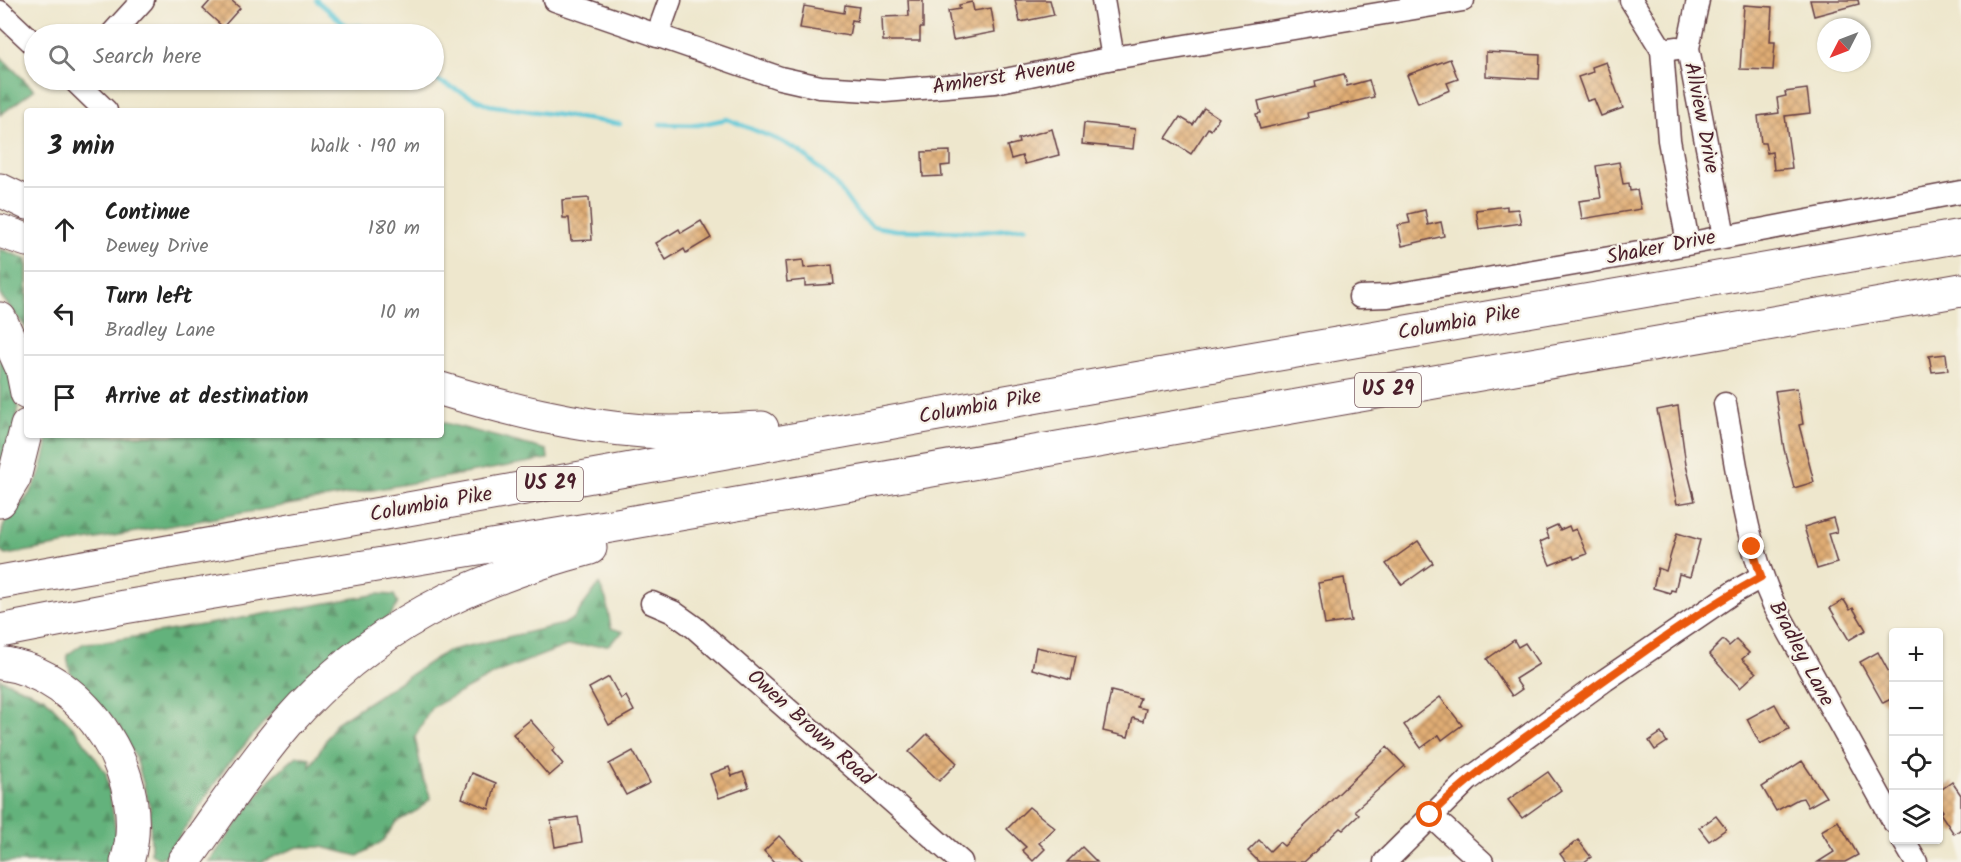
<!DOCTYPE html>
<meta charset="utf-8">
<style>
body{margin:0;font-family:Kalam,sans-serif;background:#f2f2f2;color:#222}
.controls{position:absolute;right:18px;bottom:18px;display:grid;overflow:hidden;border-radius:6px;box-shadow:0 2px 4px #0004}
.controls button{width:54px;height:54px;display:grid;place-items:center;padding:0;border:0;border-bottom:2px solid #e0e0e0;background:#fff;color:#222;font:30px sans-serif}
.compass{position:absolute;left:1817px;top:18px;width:54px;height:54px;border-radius:50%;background:#fff;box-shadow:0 2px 4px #0004;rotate:228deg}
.stop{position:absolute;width:18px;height:18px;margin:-14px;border:4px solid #ea580c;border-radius:50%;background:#fff}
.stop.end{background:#ea580c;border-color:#fff;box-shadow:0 2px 6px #0008}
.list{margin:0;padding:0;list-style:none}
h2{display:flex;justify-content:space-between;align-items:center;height:78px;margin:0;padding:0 24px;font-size:26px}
h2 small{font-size:20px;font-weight:400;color:#767676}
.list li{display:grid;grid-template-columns:39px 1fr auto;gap:18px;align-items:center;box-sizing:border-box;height:84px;padding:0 24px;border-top:2px solid #e0e0e0}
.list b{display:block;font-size:22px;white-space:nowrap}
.list p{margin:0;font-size:20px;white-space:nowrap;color:#767676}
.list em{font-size:20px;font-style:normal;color:#767676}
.icon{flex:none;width:33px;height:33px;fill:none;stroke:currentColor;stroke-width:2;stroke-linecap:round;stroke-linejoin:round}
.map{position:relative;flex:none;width:1961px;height:862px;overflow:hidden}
.search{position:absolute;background:#fff;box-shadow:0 2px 4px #0004;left:24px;top:24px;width:420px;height:66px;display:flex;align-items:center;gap:15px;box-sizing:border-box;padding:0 21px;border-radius:33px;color:#767676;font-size:22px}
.panel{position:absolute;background:#fff;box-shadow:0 2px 4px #0004;left:24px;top:108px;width:420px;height:330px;border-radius:6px}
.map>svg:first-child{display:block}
</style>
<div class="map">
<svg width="1961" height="862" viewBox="0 0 1961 862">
<defs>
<pattern id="forest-firs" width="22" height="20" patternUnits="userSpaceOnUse" patternTransform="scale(1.5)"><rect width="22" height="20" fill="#64b27b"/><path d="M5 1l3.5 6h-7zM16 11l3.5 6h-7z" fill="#549065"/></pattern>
<pattern id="building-cross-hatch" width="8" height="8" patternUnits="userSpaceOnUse" patternTransform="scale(1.5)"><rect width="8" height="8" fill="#e0ad74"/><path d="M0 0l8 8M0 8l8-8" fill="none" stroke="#b88c5f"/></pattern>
</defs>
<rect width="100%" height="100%" fill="#f7f3e8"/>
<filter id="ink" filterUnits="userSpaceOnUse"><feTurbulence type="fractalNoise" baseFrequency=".0167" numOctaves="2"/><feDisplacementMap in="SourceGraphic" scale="12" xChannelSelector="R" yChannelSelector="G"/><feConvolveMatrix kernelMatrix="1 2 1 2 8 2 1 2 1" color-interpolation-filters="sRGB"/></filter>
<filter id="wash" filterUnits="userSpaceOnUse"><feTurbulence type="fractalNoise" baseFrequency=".008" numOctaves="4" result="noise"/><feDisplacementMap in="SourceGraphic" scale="24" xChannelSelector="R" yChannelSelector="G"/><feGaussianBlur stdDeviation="1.35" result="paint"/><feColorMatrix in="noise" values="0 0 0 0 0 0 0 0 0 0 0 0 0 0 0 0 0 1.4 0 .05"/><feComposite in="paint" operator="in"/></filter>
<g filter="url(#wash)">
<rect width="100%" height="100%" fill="#eee7cd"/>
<g fill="url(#forest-firs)" stroke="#576853" stroke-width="1.5">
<polygon points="0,56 34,90 0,115"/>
<polygon points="0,249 27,259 27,329 0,295"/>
<polygon points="0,340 18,406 14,442 0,482"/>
<path d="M 441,422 L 547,450 L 548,459 L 6,555 L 0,551 C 0,506 20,516 35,484 C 42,470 47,450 48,435 L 441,435 Z"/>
<polygon points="599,584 606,599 611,628 623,632 608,645 566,646 498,672 431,708 415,737 423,778 431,798 418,810 396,822 383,841 358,856 322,847 298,847 261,862 209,862 270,779 297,756 310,758 310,767 336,723 447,651 564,624 574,618"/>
<polygon points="378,594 394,595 398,603 391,615 324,662 271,714 225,768 167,855 159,859 151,854 150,807 136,758 121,729 70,672 67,655 84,643 111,641"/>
<polygon points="0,679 45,698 75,729 106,773 116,832 111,862 0,862"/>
</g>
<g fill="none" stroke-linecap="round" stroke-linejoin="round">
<g stroke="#5dc7d7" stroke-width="4.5">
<polyline points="316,0 348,27 360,26 380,34"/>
<polyline points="434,79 489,105 620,124"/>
<polyline points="660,124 698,125 727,119 781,141 801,152 836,184 857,213 872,226 895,230 980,232 1026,227"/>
</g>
</g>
<g id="blocks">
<g fill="url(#building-cross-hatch)">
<polygon points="211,0 231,0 240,8 223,27 203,9"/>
<polygon points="908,0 923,0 923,28 920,28 920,41 883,41 882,17 909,16"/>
<polygon points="1015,0 1050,0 1054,15 1020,22"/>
<polygon points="1810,0 1858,0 1859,4 1814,16"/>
<polygon points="972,2 974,11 991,8 995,32 953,40 948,11 960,9 959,5"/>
<polygon points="845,5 859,7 857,21 852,20 849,36 800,28 804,6 844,13"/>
<polygon points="1744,5 1772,7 1770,42 1775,42 1773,70 1740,69"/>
<polygon points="1486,52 1540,55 1539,79 1486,76"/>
<polygon points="1450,59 1458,79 1447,83 1450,90 1418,103 1407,75"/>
<polygon points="1606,62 1623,108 1601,116 1594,99 1587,101 1578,77 1593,72 1592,67"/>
<polygon points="1344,74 1347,86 1369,80 1374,97 1307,113 1308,118 1260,129 1256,114 1261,113 1258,101 1316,87 1315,81"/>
<polygon points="1807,89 1810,113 1785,116 1792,168 1774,170 1772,152 1767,153 1765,143 1761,143 1758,116 1779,113 1777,98 1786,96 1785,92"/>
<polygon points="1204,108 1219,118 1211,130 1208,128 1191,154 1166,138 1180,117 1193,125"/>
<polygon points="1084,123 1135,129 1133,149 1082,144"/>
<polygon points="1052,129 1059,155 1025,164 1022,156 1011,159 1007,146 1019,143 1018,139"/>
<polygon points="950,151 950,165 941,166 942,176 923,177 922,152"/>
<polygon points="1619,162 1623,184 1629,183 1630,191 1637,190 1641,209 1582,219 1579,201 1601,198 1596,166"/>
<polygon points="589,198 592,240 571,241 569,218 563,218 562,200"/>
<polygon points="1507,206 1507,210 1518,209 1521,223 1479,229 1476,210"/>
<polygon points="1425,210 1428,225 1441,222 1444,236 1402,246 1398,225 1410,223 1408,214"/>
<polygon points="701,221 711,238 686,253 684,249 666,260 656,243 679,229 681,233"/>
<polygon points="803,260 804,268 832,265 834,284 805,286 805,280 787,282 785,262"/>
<polygon points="1946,354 1948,370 1932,372 1929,356"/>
<polygon points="1797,388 1803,424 1799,425 1814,482 1794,488 1784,449 1775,391"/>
<polygon points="1678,406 1686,465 1695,501 1677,504 1657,410"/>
<polygon points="1833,518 1837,532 1828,534 1837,563 1817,569 1804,527"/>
<polygon points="1557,525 1560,530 1569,526 1571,531 1576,529 1587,554 1574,559 1573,556 1550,565 1540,542 1549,538 1546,530"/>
<polygon points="1677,533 1700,540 1690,577 1679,574 1675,591 1671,590 1670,593 1653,588 1658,568 1666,571"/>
<polygon points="1418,541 1433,563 1402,585 1386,564"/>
<polygon points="1344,578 1351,621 1325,625 1318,583"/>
<polygon points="1844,600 1850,610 1853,608 1866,630 1849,640 1830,608"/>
<polygon points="1514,640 1518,647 1525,643 1539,664 1515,679 1522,689 1512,696 1487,659"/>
<polygon points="1723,640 1729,646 1736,640 1749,653 1742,659 1756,673 1740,688 1709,654"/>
<polygon points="1036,647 1076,656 1071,680 1032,669"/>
<polygon points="1878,652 1893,680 1893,698 1883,703 1860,662"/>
<polygon points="609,677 621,699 626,696 634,711 609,725 589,688"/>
<polygon points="1111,691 1140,698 1137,707 1146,709 1143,721 1133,718 1128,737 1103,731"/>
<polygon points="1440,697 1462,725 1442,740 1439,735 1421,748 1404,725"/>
<polygon points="1775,704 1789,729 1760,744 1747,719"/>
<polygon points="530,720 555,748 552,751 563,764 549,776 513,734"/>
<polygon points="1661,733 1667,742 1655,750 1649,741"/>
<polygon points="927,734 957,763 939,781 909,752"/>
<polygon points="1387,747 1405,766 1355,810 1359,815 1343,830 1340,828 1304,862 1259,862 1248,851 1259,840 1270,851 1279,842 1284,846"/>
<polygon points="633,751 650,783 626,795 609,764"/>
<polygon points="1802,761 1826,797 1808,807 1803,798 1798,799 1776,811 1762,787"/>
<polygon points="729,767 732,776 743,772 749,787 719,798 710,774"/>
<polygon points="1548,772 1561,790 1522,818 1508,800"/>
<polygon points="472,773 496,783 489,809 462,798"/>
<polygon points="1952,782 1961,795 1961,829 1954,834 1940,813 1943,811 1938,804 1938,792"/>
<polygon points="1029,807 1055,828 1039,843 1045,849 1033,861 1022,850 1026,847 1007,829"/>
<polygon points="1716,816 1726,829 1709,841 1699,828"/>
<polygon points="578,817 582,842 555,847 551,821"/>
<polygon points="1838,821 1858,855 1845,862 1818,862 1834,852 1821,831"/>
<polygon points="779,836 804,862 774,862 764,851"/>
<polygon points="1578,840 1591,857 1584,862 1566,862 1560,854"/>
<polygon points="1082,847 1097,862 1067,862"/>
</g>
</g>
</g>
<g filter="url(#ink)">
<use href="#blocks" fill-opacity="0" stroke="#633d43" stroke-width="1.5"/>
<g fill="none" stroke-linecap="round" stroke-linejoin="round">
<defs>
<g id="minor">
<polyline points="555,0 780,78 820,87 885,91 995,82 1113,58 1463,0"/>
<polyline points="1103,0 1113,58"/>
<polyline points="1631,0 1662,50 1677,48"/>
<polyline points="1698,0 1688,48 1724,236"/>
<polyline points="0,12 34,44"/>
<polyline points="112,34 143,0"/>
<polyline points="657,36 670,0"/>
<polyline points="1662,50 1669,140 1688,243"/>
<polyline points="74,80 106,111"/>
<polyline points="1360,297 1388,296 1639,253 1961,192"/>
<path d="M 1725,404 C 1738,472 1745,542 1774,605 L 1894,822"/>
<polyline points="652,603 673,612 694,627 961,862"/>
<polyline points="1430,815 1482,862"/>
<polyline points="1903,840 1916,862"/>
<polyline points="1385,862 1468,780 1605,680 1734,592 1761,577"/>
</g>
<g id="highway">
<polyline points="0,190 27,203"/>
<polyline points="0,231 27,240"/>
<polyline points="0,319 22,368 27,393"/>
<path d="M 441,389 C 507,409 574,426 643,431 C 682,434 722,430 762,428"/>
<polyline points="0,501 14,478 27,426"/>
<polyline points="0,582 1100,385 1961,236"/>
<polyline points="0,631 124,607 611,526 1961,290"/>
<path d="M 0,663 C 87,674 152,779 127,862"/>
<path d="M 184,862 C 218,815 250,766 287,723 C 371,627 470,580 590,548"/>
</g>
</defs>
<use href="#minor" stroke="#633d43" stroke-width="25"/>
<use href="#highway" stroke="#633d43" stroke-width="35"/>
<use href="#minor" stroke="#fff" stroke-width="22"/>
<use href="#highway" stroke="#fff" stroke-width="33"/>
</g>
</g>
<g fill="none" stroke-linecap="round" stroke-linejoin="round" filter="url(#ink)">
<path stroke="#ea580c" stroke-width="8" d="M 1430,815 C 1475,771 1527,736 1578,699 C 1637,657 1697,612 1761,577 L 1752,547"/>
</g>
<g text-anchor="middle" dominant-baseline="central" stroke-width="4.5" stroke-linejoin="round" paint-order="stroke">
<g fill="#f7f3e8" stroke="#7e5f64" stroke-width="1.5">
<rect x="1355" y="373" width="66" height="34" rx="4.5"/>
<rect x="517" y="467" width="66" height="34" rx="4.5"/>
</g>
<g font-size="20" font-weight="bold" fill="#4a1f2b">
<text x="1388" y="390">US 29</text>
<text x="550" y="484">US 29</text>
</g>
<g font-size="21" fill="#4a1f2b" stroke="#f7f3e8">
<text transform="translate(1004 77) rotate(-9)">Amherst Avenue</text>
<text transform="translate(1701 118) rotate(79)">Allview Drive</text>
<text transform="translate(1661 248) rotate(-11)">Shaker Drive</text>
<text transform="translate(1459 323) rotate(-10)">Columbia Pike</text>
<text transform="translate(980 407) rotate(-10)">Columbia Pike</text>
<text transform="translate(431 505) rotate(-10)">Columbia Pike</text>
<text transform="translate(1801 654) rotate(62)">Bradley Lane</text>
<text transform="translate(810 728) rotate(42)">Owen Brown Road</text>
</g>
</g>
</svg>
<div class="controls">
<button>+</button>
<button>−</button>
<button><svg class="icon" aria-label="locate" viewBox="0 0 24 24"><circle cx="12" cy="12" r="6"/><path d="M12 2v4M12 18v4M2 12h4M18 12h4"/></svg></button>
<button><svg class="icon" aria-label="layers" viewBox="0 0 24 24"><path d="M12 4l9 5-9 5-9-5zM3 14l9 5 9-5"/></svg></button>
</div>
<svg class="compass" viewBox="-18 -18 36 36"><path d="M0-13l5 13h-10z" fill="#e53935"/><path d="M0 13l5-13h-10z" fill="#767676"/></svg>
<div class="stop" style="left:1430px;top:815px"></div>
<div class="stop end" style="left:1752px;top:547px"></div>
<div class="search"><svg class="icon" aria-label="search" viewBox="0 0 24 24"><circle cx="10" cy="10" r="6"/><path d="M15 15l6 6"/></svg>Search here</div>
<section class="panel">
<h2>3 min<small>Walk · 190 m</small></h2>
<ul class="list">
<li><svg class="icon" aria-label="ahead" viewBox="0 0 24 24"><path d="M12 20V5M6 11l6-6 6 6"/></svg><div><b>Continue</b><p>Dewey Drive</p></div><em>180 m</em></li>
<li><svg class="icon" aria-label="left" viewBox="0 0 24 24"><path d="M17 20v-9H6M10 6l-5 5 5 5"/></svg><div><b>Turn left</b><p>Bradley Lane</p></div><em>10 m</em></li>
<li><svg class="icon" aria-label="arrive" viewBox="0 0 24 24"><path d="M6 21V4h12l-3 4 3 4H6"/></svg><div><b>Arrive at destination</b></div></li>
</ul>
</section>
</div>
